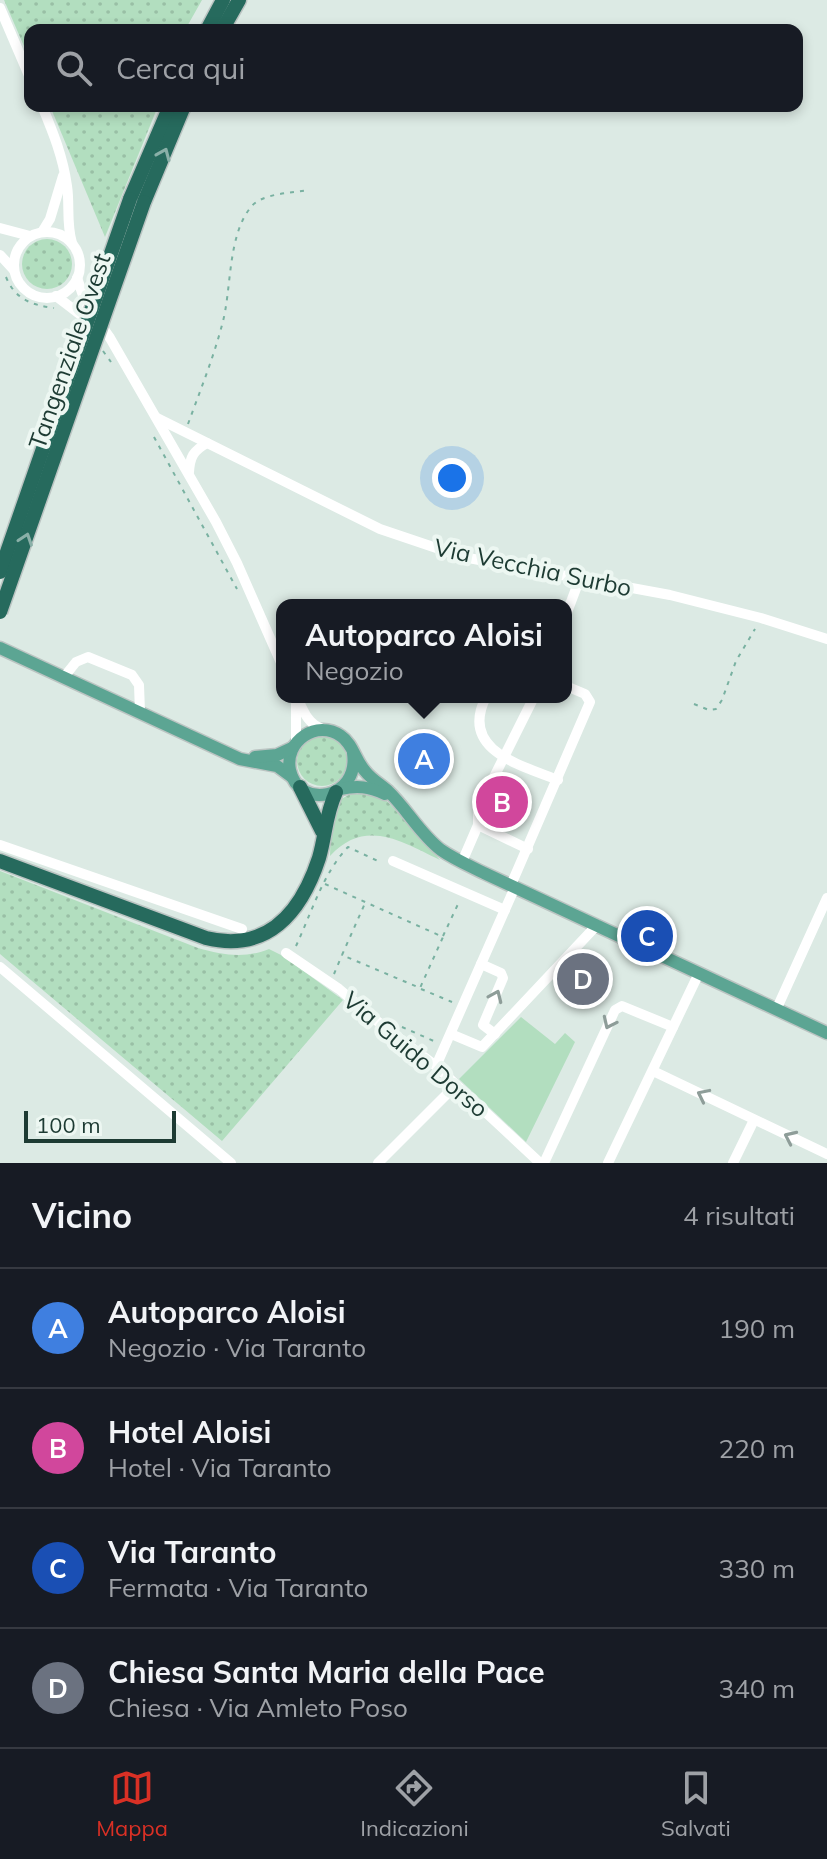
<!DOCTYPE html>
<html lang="it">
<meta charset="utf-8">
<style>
body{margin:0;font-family:Mulish,sans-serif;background:#20242c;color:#f1f3f6}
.scale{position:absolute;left:24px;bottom:20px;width:152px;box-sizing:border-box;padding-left:8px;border:4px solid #1d3b33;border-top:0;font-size:22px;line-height:28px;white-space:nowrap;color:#1d3b33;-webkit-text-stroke:6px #edf7f2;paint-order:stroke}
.you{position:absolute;left:452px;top:478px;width:28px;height:28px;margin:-20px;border:6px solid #fff;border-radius:50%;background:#1a73e8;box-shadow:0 0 0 12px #1a73e833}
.badge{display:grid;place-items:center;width:52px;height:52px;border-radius:50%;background:#d93025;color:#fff;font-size:26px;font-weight:700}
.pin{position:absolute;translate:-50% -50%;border:4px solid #fff;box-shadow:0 2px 8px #0006}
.popup{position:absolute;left:276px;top:599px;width:296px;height:104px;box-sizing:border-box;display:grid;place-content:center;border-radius:16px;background:#171b24;filter:drop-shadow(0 2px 6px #0005);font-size:26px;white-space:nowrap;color:#9ea1a6}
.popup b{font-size:30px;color:#f1f3f6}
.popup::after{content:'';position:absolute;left:50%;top:100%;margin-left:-16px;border:16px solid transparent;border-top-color:#171b24}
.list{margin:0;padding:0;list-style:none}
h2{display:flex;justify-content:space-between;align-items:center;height:104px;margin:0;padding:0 32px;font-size:34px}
h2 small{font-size:26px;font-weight:400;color:#9ea1a6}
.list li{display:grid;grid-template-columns:52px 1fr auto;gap:24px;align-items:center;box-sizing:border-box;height:120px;padding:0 32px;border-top:2px solid #363941}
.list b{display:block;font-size:30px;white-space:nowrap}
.list p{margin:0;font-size:26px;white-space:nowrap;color:#9ea1a6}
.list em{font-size:26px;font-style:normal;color:#9ea1a6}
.icon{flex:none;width:44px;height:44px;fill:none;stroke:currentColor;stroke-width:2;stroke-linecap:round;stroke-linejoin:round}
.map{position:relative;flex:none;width:827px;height:1163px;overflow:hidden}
.search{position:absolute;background:#171b24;box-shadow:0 4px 12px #0003;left:24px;right:24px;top:24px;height:88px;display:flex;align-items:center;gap:20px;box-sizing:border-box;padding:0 28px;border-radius:16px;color:#9ea1a6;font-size:30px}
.sheet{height:584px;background:#171b24}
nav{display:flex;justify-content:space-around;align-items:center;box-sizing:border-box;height:112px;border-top:2px solid #363941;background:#171b24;font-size:22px;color:#9ea1a6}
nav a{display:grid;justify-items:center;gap:4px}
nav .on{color:#d93025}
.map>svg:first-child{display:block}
</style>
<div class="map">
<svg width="827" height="1163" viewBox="0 0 827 1163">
<defs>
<pattern id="grass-dots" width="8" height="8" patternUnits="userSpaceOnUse" patternTransform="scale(2)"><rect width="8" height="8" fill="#b2debf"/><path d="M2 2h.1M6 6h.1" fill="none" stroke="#99bfa5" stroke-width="1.8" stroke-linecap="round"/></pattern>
</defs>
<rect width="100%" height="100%" fill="#dceae4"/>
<g fill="url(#grass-dots)">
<polygon points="4,0 202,0 185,30 30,30 30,60"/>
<polygon points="50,106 158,106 105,237"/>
<circle cx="47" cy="264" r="25"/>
<circle cx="322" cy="761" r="25"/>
<path d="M 357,790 L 381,797 L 388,802 L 440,860 C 401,841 365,818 330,856 L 331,825 L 338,801 Z"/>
<path d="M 0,871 L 198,948 C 223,955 244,959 269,949 L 283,956 L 343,1000 L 222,1141 L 0,954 Z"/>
</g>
<polygon fill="#b2debf" points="521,1017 555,1044 565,1033 575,1042 526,1142 459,1079"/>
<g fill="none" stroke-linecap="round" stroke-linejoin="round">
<defs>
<g id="major">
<polyline points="0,648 240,759 277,766 292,777"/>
<path d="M 353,753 C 360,799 299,811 290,770 C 284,741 317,719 341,736 C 353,744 355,760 365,771 C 371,779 380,784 388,791 C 407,809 420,834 441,850 C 454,859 470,866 484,873 L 827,1033"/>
<polyline points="255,757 277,755 292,748"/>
<path d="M 341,789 C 358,785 369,787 385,794"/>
</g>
<g id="highway">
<polyline points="207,30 223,0"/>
<polyline points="222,30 239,0"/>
<polyline points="130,199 170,106"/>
<polyline points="144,202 184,106"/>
<polyline points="300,787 322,831"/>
<path d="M 0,861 L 206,938 C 267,953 301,913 319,858 C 326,834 325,816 336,792"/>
</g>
</defs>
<use href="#major" stroke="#bbc4c2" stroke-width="15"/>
<use href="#highway" stroke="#bbc4c2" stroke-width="17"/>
<g stroke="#79b1a1" stroke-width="2" stroke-dasharray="4 6" stroke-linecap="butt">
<path d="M 6,277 C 15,299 31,305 54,308"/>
<polyline points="103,351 111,362"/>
<path d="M 188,424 C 200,391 213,359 222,325 C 232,290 227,236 251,207 C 262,193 292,193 309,190"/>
<polyline points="154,437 237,589"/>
<polyline points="694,704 709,710 716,709 722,700 736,661 755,629"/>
<polyline points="325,884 443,937 420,988 342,955 366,901"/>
<polyline points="443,936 459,902"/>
<path d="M 296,946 C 311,914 323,873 348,847 L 382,863"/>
<polyline points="334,974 342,955"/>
<polyline points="421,989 452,1002"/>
<polyline points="402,1027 436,1042"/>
</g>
<g stroke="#fff" stroke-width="10">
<polyline points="0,8 30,78"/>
<path d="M 42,106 C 53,132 63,157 67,186 C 70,205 66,223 72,243"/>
<polyline points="0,228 30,236"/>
<polyline points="42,232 50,219 63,176"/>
<circle cx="47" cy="265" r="33"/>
<polyline points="0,255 14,270"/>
<polyline points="77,278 86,304 110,338 216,522 237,563 282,665"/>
<polyline points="56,296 90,322"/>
<polyline points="157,418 380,529 463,557 670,595 761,618 827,639"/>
<path d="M 189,472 C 190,457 193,451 207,443"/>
<polyline points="566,615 580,578"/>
<polyline points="64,677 76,662 88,657 132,675 139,685 140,712"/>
<path d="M 297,697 C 303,710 308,725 323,729"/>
<path d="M 486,697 C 459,750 520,765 558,780"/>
<polyline points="296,703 296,742"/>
<polyline points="478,825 528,849"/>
<polyline points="0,845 242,929"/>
<polyline points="393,861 505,910"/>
<polyline points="462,862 478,825 478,809 534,697"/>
<polyline points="511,885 590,702 585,694 566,686"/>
<polyline points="286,953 339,989 383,1026 436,1066 540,1163"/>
<polyline points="481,964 501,973 503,978 483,1025 495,1034"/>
<polyline points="0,967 231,1163"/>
<polyline points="777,1008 827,898"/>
<polyline points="451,1034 482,1047 597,925"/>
<polyline points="436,1066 515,887"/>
<polyline points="653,1071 827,1154"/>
<polyline points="378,1163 456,1085"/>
<polyline points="544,1163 615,1010 622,1006 673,1027"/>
<polyline points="608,1163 699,973"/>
<polyline points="733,1163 754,1120"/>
</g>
<use href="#major" stroke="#5ca593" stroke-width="12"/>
<use href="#highway" stroke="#266a5d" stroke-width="14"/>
<defs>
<g id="highway-bridge">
<polyline points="0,572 130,199"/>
<polyline points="0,612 144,202"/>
</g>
</defs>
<use href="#highway-bridge" stroke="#bbc4c2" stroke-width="17" stroke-linecap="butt"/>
<use href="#highway-bridge" stroke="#266a5d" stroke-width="14"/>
</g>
<defs><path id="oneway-chevron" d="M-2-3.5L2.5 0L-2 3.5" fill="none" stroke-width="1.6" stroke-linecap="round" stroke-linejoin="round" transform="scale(2)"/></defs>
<g stroke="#8ab0a8">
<use href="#oneway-chevron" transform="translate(164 154) rotate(-67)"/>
<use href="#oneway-chevron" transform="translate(26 539) rotate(-71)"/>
</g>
<g stroke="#8e9d99">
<use href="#oneway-chevron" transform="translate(496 996) rotate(-66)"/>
<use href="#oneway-chevron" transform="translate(609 1023) rotate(115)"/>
<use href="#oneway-chevron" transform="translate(703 1095) rotate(-154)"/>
<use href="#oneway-chevron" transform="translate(790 1137) rotate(-155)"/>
</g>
<g text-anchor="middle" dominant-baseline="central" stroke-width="8" stroke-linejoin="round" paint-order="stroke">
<g font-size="24" fill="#1d3b33" stroke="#edf7f2">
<text transform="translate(69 351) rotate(-71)">Tangenziale Ovest</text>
<text transform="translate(533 567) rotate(12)">Via Vecchia Surbo</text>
<text transform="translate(416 1054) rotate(40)">Via Guido Dorso</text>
</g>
</g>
</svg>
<div class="scale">100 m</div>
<div class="you"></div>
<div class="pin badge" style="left:424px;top:759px;background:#3f7fe0">A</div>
<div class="popup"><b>Autoparco Aloisi</b>Negozio</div>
<div class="pin badge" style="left:502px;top:802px;background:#d1479c">B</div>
<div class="pin badge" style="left:647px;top:936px;background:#1a4fb4">C</div>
<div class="pin badge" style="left:583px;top:979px;background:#6b7280">D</div>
<div class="search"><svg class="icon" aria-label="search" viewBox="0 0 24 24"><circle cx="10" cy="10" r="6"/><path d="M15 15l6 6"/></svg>Cerca qui</div>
</div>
<section class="sheet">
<h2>Vicino<small>4 risultati</small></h2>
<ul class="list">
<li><span class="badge" style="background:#3f7fe0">A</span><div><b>Autoparco Aloisi</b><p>Negozio · Via Taranto</p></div><em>190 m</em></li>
<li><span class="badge" style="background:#d1479c">B</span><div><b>Hotel Aloisi</b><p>Hotel · Via Taranto</p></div><em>220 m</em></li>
<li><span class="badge" style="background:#1a4fb4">C</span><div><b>Via Taranto</b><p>Fermata · Via Taranto</p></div><em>330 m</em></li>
<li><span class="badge" style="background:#6b7280">D</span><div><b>Chiesa Santa Maria della Pace</b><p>Chiesa · Via Amleto Poso</p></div><em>340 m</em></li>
</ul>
</section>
<nav>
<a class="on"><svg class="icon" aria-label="map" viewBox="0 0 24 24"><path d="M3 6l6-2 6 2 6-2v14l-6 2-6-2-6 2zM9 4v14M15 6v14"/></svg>Mappa</a>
<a><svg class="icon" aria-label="directions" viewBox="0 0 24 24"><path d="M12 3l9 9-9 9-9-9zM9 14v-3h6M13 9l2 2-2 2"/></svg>Indicazioni</a>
<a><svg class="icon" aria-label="saved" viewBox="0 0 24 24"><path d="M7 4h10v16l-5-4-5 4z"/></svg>Salvati</a>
</nav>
